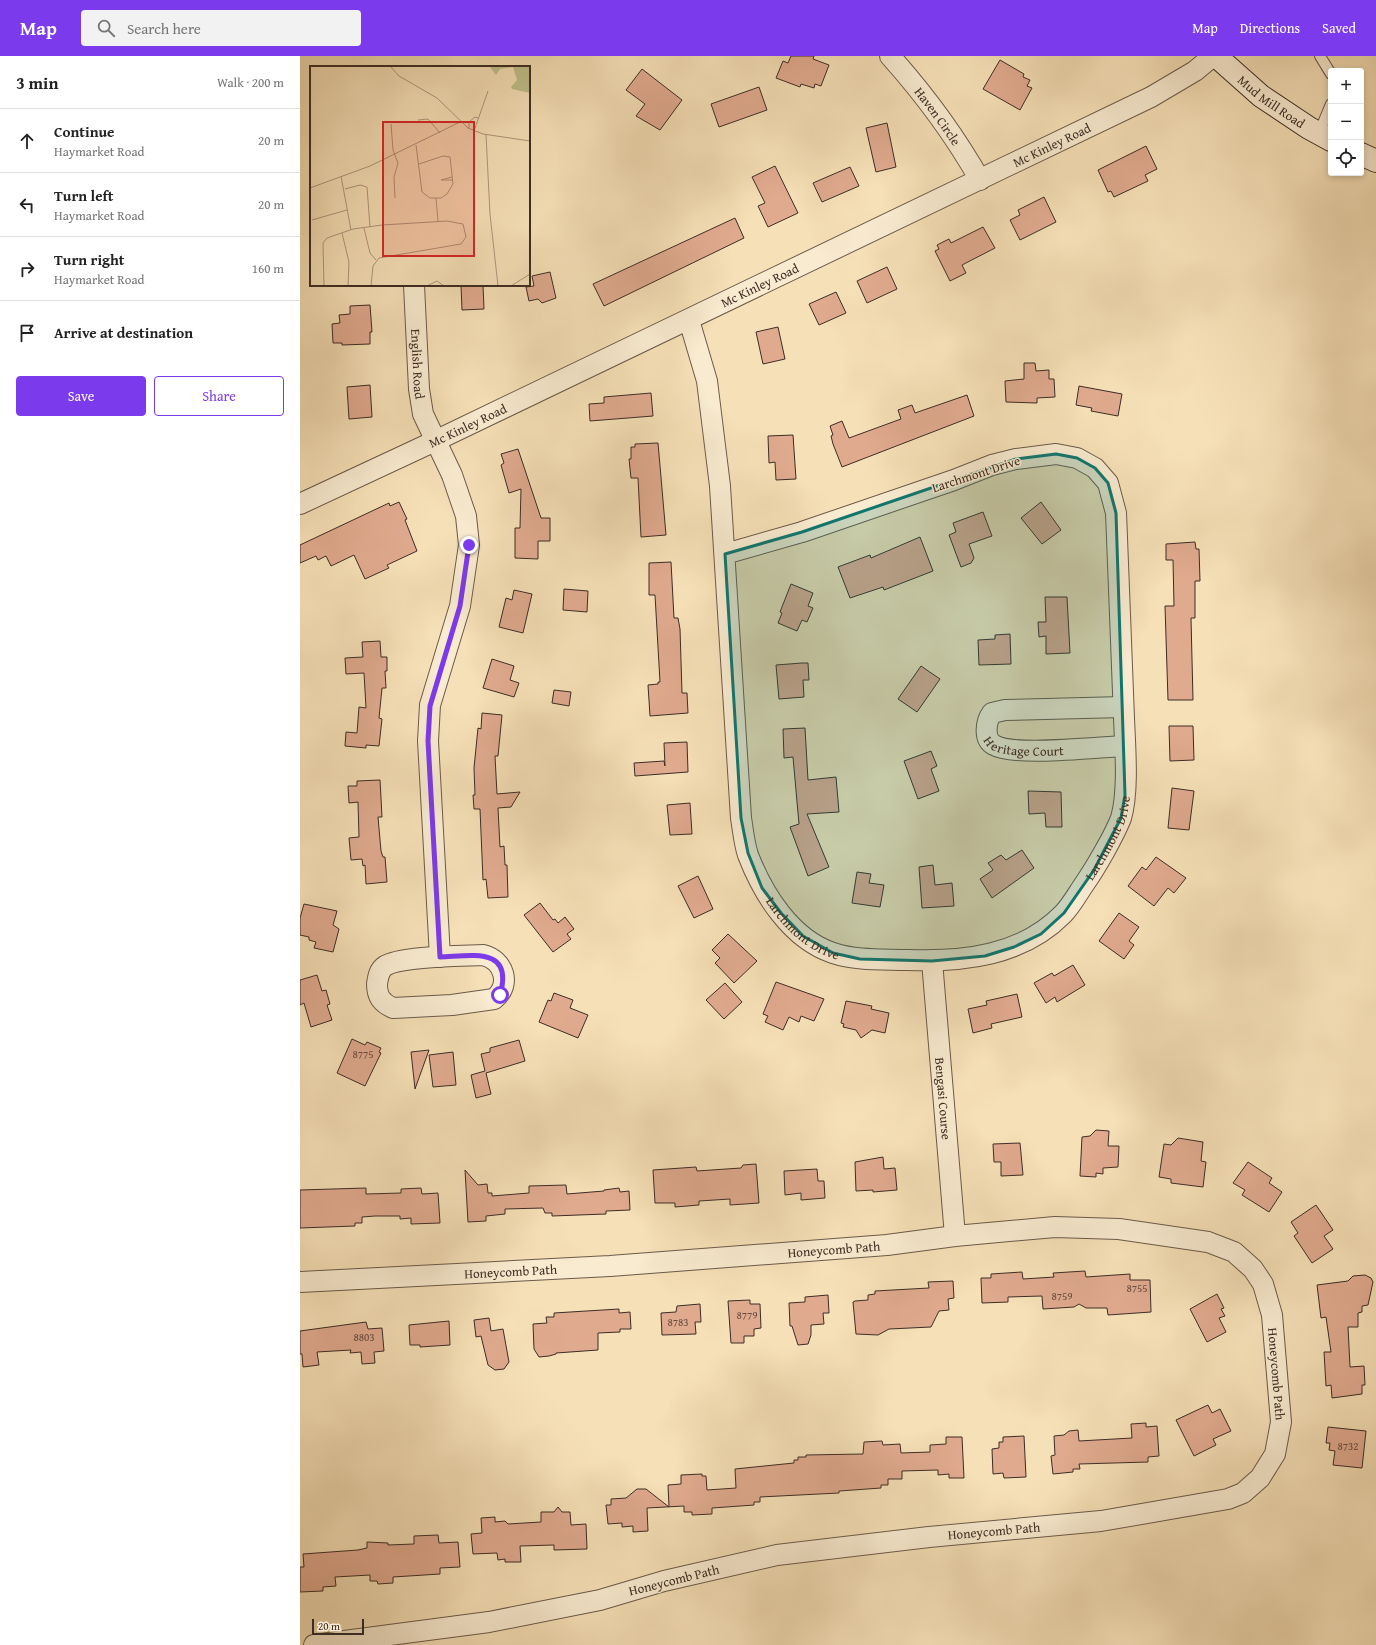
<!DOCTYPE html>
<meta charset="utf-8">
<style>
body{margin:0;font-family:"Gentium Book Plus",serif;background:#f2f2f2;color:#222}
.controls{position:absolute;right:12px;top:12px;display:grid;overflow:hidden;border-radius:4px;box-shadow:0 2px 6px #0003}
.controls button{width:36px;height:36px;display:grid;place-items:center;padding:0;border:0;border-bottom:1px solid #e0e0e0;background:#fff;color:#222;font:20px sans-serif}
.scale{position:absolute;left:12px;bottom:10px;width:52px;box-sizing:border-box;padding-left:4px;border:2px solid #3d2d25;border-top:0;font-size:11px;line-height:14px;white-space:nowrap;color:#3d2d25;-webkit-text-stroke:3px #f9ebd0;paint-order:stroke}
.stop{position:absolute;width:12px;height:12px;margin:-9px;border:3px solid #7c3aed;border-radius:50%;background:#fff}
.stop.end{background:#7c3aed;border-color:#fff;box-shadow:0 1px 4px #0008}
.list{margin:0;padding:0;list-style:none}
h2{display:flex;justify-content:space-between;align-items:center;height:52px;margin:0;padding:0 16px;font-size:17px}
h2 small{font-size:13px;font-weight:400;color:#767676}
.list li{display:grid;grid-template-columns:26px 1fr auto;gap:12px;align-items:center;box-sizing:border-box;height:64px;padding:0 16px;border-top:1px solid #e0e0e0}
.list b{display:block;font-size:15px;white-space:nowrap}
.list p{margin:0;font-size:13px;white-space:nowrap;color:#767676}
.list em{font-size:13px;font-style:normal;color:#767676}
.actions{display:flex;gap:8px;padding:12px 16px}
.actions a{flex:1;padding:9px 0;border:1px solid #7c3aed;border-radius:4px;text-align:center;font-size:14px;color:#7c3aed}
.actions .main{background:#7c3aed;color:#fff}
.icon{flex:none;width:22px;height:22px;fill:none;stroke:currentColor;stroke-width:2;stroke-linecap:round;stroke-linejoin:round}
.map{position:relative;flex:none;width:1076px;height:1589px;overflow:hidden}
header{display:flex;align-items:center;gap:24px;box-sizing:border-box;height:56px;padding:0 20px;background:#7c3aed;color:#fff}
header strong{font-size:19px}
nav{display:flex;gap:22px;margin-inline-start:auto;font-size:14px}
.search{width:280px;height:36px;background:#f2f2f2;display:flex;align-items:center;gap:10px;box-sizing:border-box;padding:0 14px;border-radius:4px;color:#767676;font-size:15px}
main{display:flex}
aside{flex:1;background:#fff}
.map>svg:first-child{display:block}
</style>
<header>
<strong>Map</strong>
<div class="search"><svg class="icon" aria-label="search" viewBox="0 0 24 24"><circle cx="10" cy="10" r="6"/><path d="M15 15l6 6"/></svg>Search here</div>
<nav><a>Map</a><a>Directions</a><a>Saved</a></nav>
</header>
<main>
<aside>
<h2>3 min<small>Walk · 200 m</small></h2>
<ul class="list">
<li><svg class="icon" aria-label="ahead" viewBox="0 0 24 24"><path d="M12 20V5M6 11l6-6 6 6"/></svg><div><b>Continue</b><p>Haymarket Road</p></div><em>20 m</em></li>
<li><svg class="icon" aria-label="left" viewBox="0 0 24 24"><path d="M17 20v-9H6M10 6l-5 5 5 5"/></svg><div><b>Turn left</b><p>Haymarket Road</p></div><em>20 m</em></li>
<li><svg class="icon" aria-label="right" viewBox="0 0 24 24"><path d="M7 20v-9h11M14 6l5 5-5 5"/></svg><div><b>Turn right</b><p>Haymarket Road</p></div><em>160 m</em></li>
<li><svg class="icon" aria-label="arrive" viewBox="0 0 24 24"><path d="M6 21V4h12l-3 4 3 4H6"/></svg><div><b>Arrive at destination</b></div></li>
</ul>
<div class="actions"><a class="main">Save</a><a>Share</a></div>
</aside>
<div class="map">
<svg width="1076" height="1589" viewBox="0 0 1076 1589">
<rect width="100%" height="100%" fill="#f6e0b7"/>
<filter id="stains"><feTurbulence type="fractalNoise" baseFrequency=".005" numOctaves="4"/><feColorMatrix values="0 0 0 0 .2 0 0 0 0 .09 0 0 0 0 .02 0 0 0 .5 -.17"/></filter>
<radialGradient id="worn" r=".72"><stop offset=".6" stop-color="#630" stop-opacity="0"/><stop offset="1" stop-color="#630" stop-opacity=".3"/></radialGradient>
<g fill="#e0aa8f" stroke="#3d2d25">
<polygon points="491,0 514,0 513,3 529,9 521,30 515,28 514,32 501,28 500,31 476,22 483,5 488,7"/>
<polygon points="700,4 724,18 723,21 730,24 727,30 732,32 720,54 683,33"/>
<polygon points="342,13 382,44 360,74 336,60 345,48 326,34"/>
<polygon points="459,31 467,54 419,71 411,48"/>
<polygon points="587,67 596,111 576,116 566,72"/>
<polygon points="846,90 857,113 845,119 848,125 814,141 811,135 808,136 798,114"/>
<polygon points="475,110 498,157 468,171 458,150 465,147 452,121"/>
<polygon points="550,111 559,130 522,146 513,127"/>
<polygon points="744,141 756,166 720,184 710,164 720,159 718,154"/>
<polygon points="435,162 444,182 304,250 293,228"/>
<polygon points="683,171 695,192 662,209 666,217 650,225 635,195 639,193 637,189 649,183 651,187"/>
<polygon points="587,211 597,233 567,247 557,225"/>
<polygon points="250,216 256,242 242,247 238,243 229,245 226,231 234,230 232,220"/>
<polygon points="161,229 183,229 184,253 162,254"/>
<polygon points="536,236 546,257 519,269 509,248"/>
<polygon points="70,249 72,276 70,276 70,288 42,289 42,287 33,287 32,268 40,267 39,259 50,258 50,250"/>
<polygon points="478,271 485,303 463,308 456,276"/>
<polygon points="724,307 735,307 736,315 749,314 749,323 754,323 755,341 737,342 737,347 706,346 705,325 724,323"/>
<polygon points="70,329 72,361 49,363 47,331"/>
<polygon points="779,330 822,338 818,360 791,355 792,352 776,349"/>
<polygon points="351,337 353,360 290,365 289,348 304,347 304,341"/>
<polygon points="667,339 674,360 542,411 533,388 531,380 533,379 530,370 542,365 549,382 601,363 598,354 612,349 615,357"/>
<polygon points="493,379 496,423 476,424 475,406 469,407 468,380"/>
<polygon points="358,387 366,479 341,481 338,422 331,422 329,403 331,403 331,391 335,391 335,388"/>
<polygon points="218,393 241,462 250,462 250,485 238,485 238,503 215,502 215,472 220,472 221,433 209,437 201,409 204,407 201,398"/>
<polygon points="99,446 107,463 105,464 117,495 87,509 89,512 65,523 54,499 31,510 26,500 18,504 16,500 0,507 0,489 89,447 90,450"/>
<polygon points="741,446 761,474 742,488 721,462"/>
<polygon points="683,456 692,480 669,488 674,502 671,507 661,511 649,479 656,476 653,467"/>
<polygon points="620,481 633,515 584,534 583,531 550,542 538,511 570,499 571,502"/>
<polygon points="895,486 896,493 899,493 900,525 895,525 895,562 891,562 893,644 868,644 865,550 874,550 873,504 866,504 866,488"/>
<polygon points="371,506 374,562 378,562 380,573 382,637 387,637 388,657 350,660 348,629 358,628 358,626 360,626 355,539 349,539 349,507"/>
<polygon points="491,528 513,537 508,550 513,552 507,566 502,564 497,575 478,567 482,557 480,556"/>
<polygon points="264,533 288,535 287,556 263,554"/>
<polygon points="214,534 232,538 223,577 199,571 206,542 212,544"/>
<polygon points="745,541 767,541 770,597 746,598 746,580 739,581 738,566 746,566"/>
<polygon points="710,578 711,608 679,609 678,584 695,583 695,579"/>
<polygon points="80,585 81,601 87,601 87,615 85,615 86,632 82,632 79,662 82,663 79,690 66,689 66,692 45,690 46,676 57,677 59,651 66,652 64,617 46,618 45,602 63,601 62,586"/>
<polygon points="192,603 214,610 210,624 219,627 214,641 183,632"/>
<polygon points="502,607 508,607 509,624 503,624 504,641 479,643 476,609"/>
<polygon points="621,610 640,623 617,656 598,643"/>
<polygon points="254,634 271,636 269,650 252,647"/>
<polygon points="182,657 202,659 198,700 195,700 197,738 220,736 211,751 198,752 200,791 204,790 205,809 207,809 208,841 188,842 186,823 183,824 180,753 174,753 173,739 175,739 174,712 178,672 181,673"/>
<polygon points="869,670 893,670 894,704 870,705"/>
<polygon points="505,672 508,724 536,721 539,756 507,758 529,811 508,820 490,771 499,768 493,701 484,702 483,673"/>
<polygon points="387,686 388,716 335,720 334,707 364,705 365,710 364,687"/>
<polygon points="631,695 637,710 631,713 639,735 618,743 604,705"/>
<polygon points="80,724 82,761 78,761 81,795 83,801 85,801 87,826 66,828 65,809 63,810 62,803 51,804 49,782 59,781 58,746 49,747 48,730 57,730 57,725"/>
<polygon points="872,732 894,735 889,774 868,772"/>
<polygon points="728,735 761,736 762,771 746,771 745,757 729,758"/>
<polygon points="390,747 392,778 370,779 367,749"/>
<polygon points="722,794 734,812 692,842 680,823 693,814 688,807 701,799 706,804"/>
<polygon points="856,801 886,822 874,837 868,832 854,850 828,830 842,811 846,814"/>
<polygon points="633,809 635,829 652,827 654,850 622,852 619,811"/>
<polygon points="557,816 571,818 569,827 584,829 580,851 552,847"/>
<polygon points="398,820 413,853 394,862 378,830"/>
<polygon points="240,847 253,864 255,863 258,867 265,861 274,873 267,878 271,883 253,896 224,859"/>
<polygon points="4,848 37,855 33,869 39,873 33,896 14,892 16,886 9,884 9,881 0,879 0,862"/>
<polygon points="819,857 839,871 829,885 834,889 824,903 799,885"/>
<polygon points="428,878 457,905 434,927 415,907 420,902 412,894"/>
<polygon points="773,909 785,929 757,946 755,941 746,947 734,927 752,917 754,920"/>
<polygon points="17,919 22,935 26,934 30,948 27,949 32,964 11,971 4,947 0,949 0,924"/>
<polygon points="476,926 524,943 514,965 501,960 499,966 489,961 483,974 465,966 468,960 463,958"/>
<polygon points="425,927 442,946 424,963 406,944"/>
<polygon points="254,937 273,944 270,952 288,959 278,982 239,966 248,944 251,945"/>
<polygon points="717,938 722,961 691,968 692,972 673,977 668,953 687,949 686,945"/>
<polygon points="546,945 572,950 571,953 589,957 585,977 572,974 561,982 556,974 543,971 544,968 541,967"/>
<polygon points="52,983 65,989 67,986 81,992 79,996 81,997 65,1030 37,1017"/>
<polygon points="219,984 225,1005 186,1017 191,1038 176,1042 171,1019 185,1015 181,998 190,996 190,992"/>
<polygon points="129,994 115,1033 111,996"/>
<polygon points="153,996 156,1029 133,1031 129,999"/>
<polygon points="796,1074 809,1075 808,1090 819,1090 818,1111 803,1112 803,1118 796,1117 796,1121 780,1120 782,1081 790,1080"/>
<polygon points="878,1082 903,1086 901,1105 906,1106 903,1131 871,1127 871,1123 859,1121 864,1088 871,1089"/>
<polygon points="720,1087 723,1119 701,1120 701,1106 694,1106 693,1088"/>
<polygon points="583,1101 584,1113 595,1112 597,1134 573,1136 573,1134 556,1135 555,1106"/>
<polygon points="948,1106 972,1122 969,1127 982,1136 969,1156 942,1139 945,1134 933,1127"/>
<polygon points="456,1108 459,1147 430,1149 430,1143 399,1145 399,1149 375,1151 375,1147 355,1147 353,1114 396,1111 397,1115 441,1112 443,1109"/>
<polygon points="517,1113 518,1125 524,1125 525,1142 501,1144 501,1137 485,1139 484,1115"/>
<polygon points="165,1114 178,1129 187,1128 188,1137 192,1137 192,1140 229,1137 229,1130 266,1129 267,1138 304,1135 304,1134 319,1132 320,1136 329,1135 330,1154 306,1155 306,1158 252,1160 252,1157 245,1157 243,1152 205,1153 205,1158 186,1160 186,1165 168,1166"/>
<polygon points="66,1132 66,1138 101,1137 101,1133 121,1132 122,1138 138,1137 140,1167 111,1168 111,1162 100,1163 100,1160 75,1160 62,1161 62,1167 55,1167 55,1170 0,1172 0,1134"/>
<polygon points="1016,1149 1033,1174 1024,1180 1033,1193 1012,1207 994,1180 998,1177 991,1166"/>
<polygon points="785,1215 786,1221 830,1218 830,1224 850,1224 851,1256 808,1259 807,1252 786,1252 779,1248 774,1251 743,1253 742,1240 708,1241 708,1246 682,1247 681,1222 691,1222 691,1218 722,1216 723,1223 754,1221 753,1217"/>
<polygon points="1065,1219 1071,1222 1073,1226 1068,1249 1062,1250 1062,1256 1058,1257 1058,1271 1048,1271 1050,1311 1064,1310 1065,1329 1062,1329 1062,1338 1032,1342 1031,1329 1026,1330 1024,1296 1031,1296 1026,1261 1021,1262 1017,1229 1048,1225 1053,1220"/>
<polygon points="653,1225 654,1242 648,1243 649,1254 639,1255 631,1271 589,1273 578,1279 556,1278 553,1246 555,1245 568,1244 568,1239 575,1238 575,1235 629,1232 628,1226"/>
<polygon points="917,1238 924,1252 921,1253 925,1260 919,1262 926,1276 907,1286 890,1253"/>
<polygon points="528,1239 529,1257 523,1257 524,1268 511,1269 511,1279 508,1288 498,1289 492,1270 490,1270 489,1247 505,1246 505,1241"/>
<polygon points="450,1244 450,1248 460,1248 461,1272 454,1273 454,1280 444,1280 444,1287 431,1287 428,1245"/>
<polygon points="400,1248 401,1266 395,1266 396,1278 362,1279 361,1257 376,1256 377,1250"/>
<polygon points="319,1253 319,1257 330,1256 331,1273 320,1273 320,1276 298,1277 298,1294 256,1297 256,1298 249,1300 239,1301 234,1293 233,1268 247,1267 246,1261 254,1261 254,1257"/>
<polygon points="189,1262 191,1275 203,1273 209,1306 204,1313 195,1314 188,1309 181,1280 176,1281 174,1264"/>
<polygon points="149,1265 150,1289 120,1291 120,1289 110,1289 109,1269"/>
<polygon points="66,1266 68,1273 82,1272 84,1295 74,1296 75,1307 62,1308 61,1296 50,1297 51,1294 17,1296 19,1309 3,1311 2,1298 0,1298 0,1275"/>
<polygon points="908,1349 912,1357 920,1353 931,1375 913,1383 916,1389 894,1400 876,1364"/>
<polygon points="846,1367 846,1371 857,1370 859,1400 848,1401 848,1406 779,1408 780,1413 773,1413 773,1416 753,1418 751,1400 755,1399 754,1380 764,1379 769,1375 778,1374 779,1385 832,1382 831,1368"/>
<polygon points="1028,1371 1066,1375 1062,1412 1033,1409 1035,1395 1029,1394 1030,1387 1026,1387"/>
<polygon points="724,1380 726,1421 704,1422 703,1417 693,1418 692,1393 699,1392 699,1386 703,1386 703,1381"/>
<polygon points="646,1381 662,1381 664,1422 649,1422 649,1418 638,1419 638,1414 602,1415 602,1423 588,1423 588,1429 581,1429 581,1432 539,1435 539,1437 460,1441 460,1446 454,1446 454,1449 412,1452 412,1458 392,1459 392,1456 384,1456 384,1450 347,1452 348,1475 333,1476 333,1470 322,1471 322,1467 308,1468 306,1449 311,1449 311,1443 326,1442 337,1433 346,1433 369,1451 368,1429 381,1428 381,1419 402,1418 402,1420 406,1420 407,1434 436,1432 435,1413 494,1407 494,1404 498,1404 498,1401 506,1401 506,1399 563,1398 564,1386 582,1385 583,1389 600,1388 601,1397 630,1396 630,1389 646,1388"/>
<polygon points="258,1451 262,1456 270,1456 271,1469 286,1468 287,1493 254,1494 254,1489 220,1490 221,1506 205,1506 205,1503 198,1504 197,1497 173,1498 171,1478 182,1477 181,1462 195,1461 195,1466 205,1465 208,1468 241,1466 241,1456 254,1456"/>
<polygon points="138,1479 139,1487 158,1486 160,1511 140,1512 140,1518 93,1521 93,1527 78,1528 77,1525 70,1525 70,1519 35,1521 36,1530 23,1531 23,1535 0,1536 0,1511 4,1511 3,1498 58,1494 67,1492 67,1486 88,1487 88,1489 114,1488 114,1480"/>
</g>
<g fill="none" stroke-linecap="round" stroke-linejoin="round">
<defs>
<g id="lane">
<polyline points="1020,0 1031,18"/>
<polyline points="1019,77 1031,48"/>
</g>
<g id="street">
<path id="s1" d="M 590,0 C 624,38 655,80 680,124"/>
<path id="s2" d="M 114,229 L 119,333 L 123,358 L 152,419 L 166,460 L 169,489 L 160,550 L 130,649 L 128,685 L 140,901"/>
<path id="s3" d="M 389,264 L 407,325 L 420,430 L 441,762 C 443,774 444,787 448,799 C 463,838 491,883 533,897 C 557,905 583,903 608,904 C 663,906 722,900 763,858 C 771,850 778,837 785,827 C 796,811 814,780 821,762 C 829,735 825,690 824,662 C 821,593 819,525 816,457 L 808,427 L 795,412 L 777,402 L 756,398 L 716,403 L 692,409 L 654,424 L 502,476 L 425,498"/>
<path id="s4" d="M 0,448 L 135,385 L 851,41 L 895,15 L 913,0"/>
<path id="s5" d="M 823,651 L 705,654 L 692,657 C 686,665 683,683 694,689 C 714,701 798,691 825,690"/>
<path d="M 183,899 C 204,904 212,929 194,943 L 152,949 L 93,952 C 82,947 77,941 77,928 C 78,921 79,914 85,910 C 100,900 163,900 183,899 Z"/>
<path id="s6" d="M 632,905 L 655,1180"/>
<path id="s7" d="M 0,1226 L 310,1210 L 587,1189 L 655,1180 L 755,1171 L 819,1173 L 908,1186 L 934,1196 L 953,1213 L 963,1228 L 972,1259 L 981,1366 L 975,1398 L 960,1422 L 943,1437 L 928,1443 L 801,1465 L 629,1481 L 477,1499 L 364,1525 L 300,1544 L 189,1566 L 14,1589"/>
</g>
<g id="secondary">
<path id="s8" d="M 916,0 L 961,40 L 1009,72 L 1031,84"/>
<polyline points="1061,98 1076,105"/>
</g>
</defs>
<use href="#lane" stroke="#6b5a4a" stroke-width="12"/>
<use href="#street" stroke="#6b5a4a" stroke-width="22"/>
<use href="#secondary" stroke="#3d2d25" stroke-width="24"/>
<use href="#lane" stroke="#f9ebd0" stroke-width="10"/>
<use href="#street" stroke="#f9ebd0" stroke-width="20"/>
<use href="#secondary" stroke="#f9ebd0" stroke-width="22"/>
</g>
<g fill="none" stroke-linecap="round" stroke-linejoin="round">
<path stroke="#7c3aed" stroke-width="5" d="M 169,489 L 160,550 L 130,650 L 128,685 L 140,901 C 172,900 214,890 200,939"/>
</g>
<path fill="#0f766e" fill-opacity="0.2" stroke="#0f766e" stroke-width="3" stroke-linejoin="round" d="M 756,398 L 777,402 L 795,412 L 808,427 L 816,457 L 825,739 L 821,762 L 794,814 L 764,857 L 741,878 L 714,891 L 685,900 L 632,905 L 560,903 L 533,897 L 503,880 L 481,857 L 462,832 L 448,797 L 441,762 L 425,498 L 502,476 L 716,403 Z"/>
<g text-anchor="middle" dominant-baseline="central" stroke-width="3" stroke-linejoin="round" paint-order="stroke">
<g font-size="11" fill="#664c40">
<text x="63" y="998">8775</text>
<text x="837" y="1232">8755</text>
<text x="762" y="1240">8759</text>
<text x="447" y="1259">8779</text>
<text x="378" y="1266">8783</text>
<text x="64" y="1281">8803</text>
<text x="1048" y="1390">8732</text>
</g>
<g font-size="13" fill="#3d2d25" stroke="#f9ebd0">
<text stroke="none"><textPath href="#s8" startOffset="72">Mud Mill Road</textPath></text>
<text stroke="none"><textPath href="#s1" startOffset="77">Haven Circle</textPath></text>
<text stroke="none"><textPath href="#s4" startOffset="833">Mc Kinley Road</textPath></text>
<text stroke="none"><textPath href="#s4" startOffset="509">Mc Kinley Road</textPath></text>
<text stroke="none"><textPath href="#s2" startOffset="79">English Road</textPath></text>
<text stroke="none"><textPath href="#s4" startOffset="185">Mc Kinley Road</textPath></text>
<text transform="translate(676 418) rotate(-18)">Larchmont Drive</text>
<text stroke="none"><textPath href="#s5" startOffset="197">Heritage Court</textPath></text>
<text stroke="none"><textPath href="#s3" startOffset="1005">Larchmont Drive</textPath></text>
<text stroke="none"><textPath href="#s3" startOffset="634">Larchmont Drive</textPath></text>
<text stroke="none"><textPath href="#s6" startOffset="138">Bengasi Course</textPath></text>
<text stroke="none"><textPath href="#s7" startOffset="535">Honeycomb Path</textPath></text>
<text stroke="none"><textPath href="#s7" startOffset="211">Honeycomb Path</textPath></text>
<text stroke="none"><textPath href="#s7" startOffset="1074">Honeycomb Path</textPath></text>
<text transform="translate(694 1475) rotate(-5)">Honeycomb Path</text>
<text transform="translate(374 1524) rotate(-14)">Honeycomb Path</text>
</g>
</g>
<g transform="translate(10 10)">
<rect width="220" height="220" fill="#f6e0b7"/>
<path d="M 179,0 L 220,0 L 220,27 L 202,23 L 201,21 L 207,14 L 203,1 L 190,3 L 186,9 Z" fill="#c0c18c"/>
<path fill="none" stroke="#ac987d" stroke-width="1" d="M 80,0 L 89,10 L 127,32 L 158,62 L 173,68 L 220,75M 108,54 L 118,53 L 130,67M 81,58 L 83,84 L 88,97 L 84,111 L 85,132M 159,63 L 159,56 L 165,51 L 168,52M 164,65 L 178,25M 176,69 L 180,148 L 188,220M 106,79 L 112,126 L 120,132 L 131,132 L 137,128 L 143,118 L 140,91 L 133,90 L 109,98M 31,110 L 41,164M 142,111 L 131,114 L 143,114M 0,122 L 60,100 L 150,56M 35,123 L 50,119 L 57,121 L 60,161M 126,132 L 128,155M 2,154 L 37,144M 54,162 L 60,187 L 66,194M 32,167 L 39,196 L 38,220M 14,220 L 13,177 L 17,172 L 43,163 L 72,159 L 137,155 L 153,158 L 156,171 L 151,178 L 69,192 L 63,200 L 61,220M 117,220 L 127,215 L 134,220M 201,220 L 220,208"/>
<path fill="#d62828" fill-opacity="0.15" stroke="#d62828" stroke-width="2" d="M 73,56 L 164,56 L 164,190 L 73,190 Z"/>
<rect width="220" height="220" fill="none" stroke="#3d2d25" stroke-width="2"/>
</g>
<rect width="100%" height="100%" filter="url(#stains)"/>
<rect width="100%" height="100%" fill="url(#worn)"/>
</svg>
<div class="controls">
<button>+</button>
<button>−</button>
<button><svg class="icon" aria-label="locate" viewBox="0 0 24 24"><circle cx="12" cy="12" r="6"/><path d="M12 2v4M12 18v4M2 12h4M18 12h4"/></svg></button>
</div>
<div class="scale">20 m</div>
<div class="stop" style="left:200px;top:939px"></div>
<div class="stop end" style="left:169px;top:489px"></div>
</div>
</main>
